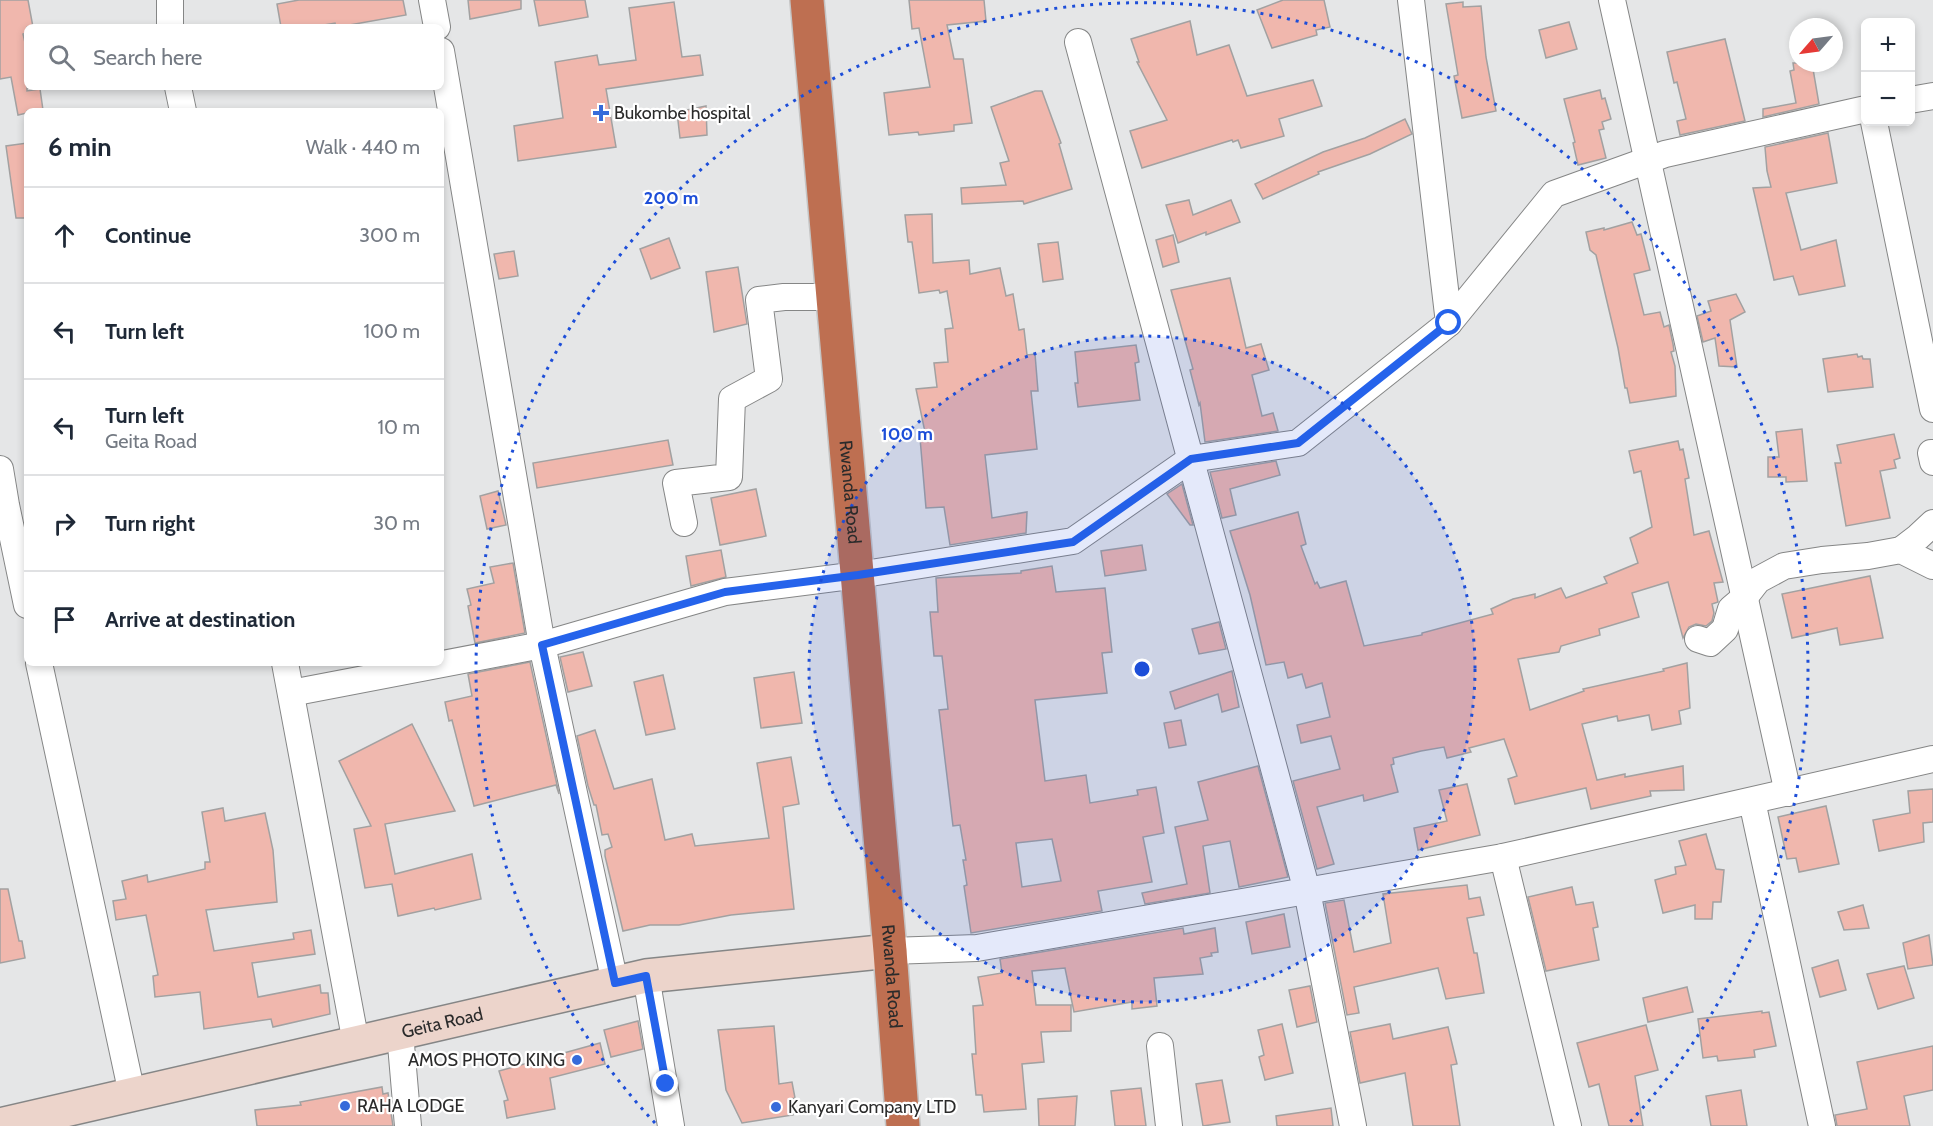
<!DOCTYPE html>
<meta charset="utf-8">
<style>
body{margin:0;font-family:Cabin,sans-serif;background:#f2f2f3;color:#1f2937}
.controls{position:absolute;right:18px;top:18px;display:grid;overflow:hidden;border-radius:9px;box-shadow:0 3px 9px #0003}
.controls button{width:54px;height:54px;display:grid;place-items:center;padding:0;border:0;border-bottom:2px solid #e0e1e3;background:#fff;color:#1f2937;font:30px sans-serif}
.compass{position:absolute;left:1789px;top:18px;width:54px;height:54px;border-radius:50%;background:#fff;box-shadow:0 3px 9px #0003;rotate:242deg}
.stop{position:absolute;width:18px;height:18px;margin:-14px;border:4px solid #2563eb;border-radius:50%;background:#fff}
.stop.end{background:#2563eb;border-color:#fff;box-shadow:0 2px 6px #0008}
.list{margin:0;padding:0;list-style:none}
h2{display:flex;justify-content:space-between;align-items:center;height:78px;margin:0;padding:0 24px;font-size:26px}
h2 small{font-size:20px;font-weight:400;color:#747a83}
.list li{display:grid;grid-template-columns:39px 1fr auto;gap:18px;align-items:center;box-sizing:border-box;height:96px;padding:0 24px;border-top:2px solid #e0e1e3}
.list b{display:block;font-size:22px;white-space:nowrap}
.list p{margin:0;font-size:20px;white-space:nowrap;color:#747a83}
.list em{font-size:20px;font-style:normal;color:#747a83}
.icon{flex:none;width:33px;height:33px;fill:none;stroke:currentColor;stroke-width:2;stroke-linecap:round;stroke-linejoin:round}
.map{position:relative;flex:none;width:1933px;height:1126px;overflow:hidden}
.search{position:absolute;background:#fff;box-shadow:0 3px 9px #0003;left:24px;top:24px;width:420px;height:66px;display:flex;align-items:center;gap:15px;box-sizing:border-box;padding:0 21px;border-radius:9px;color:#747a83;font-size:22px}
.panel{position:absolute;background:#fff;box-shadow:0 3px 9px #0003;left:24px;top:108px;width:420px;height:558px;border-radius:9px}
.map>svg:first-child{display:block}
</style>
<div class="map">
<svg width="1933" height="1126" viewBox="0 0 1933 1126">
<rect width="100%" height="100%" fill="#e5e6e7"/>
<g fill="#f0b7ad" stroke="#a2a1a1" stroke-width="1.5" fill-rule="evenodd">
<polygon points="0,0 28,0 33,27 27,27 27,33 23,34 27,51 27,91 40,89 43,110 27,111 27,113 18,115 11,77 0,79"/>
<polygon points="299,0 403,0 406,15 338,27 336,27 335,23 312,27 281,27 277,4"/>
<polygon points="468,0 521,0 521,9 470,19"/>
<polygon points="534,0 585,0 588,17 539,26"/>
<polygon points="909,0 984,0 986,21 947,25 954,59 963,59 972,123 954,125 954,131 919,135 918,132 889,135 884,93 930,87 919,28 912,29"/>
<polygon points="1283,0 1324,0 1330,27 1316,30 1317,35 1272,48 1257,10"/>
<polygon points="674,2 682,57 700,55 703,75 606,89 616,147 518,161 514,126 563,118 555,62 597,55 599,65 636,60 629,8"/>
<polygon points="1463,2 1463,7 1481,6 1486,57 1496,111 1462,118 1454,76 1458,75 1446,4"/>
<polygon points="1190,21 1197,55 1229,45 1247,96 1313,80 1322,106 1279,119 1284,136 1241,148 1238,140 1233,142 1232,140 1142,168 1130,131 1167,120 1137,62 1139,62 1131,39"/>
<polygon points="1569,22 1577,49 1546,58 1539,30"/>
<polygon points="1725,39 1745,121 1680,135 1677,121 1686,119 1677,82 1674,83 1667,52"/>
<polygon points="1793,63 1812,63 1819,104 1763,117 1763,109 1796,103 1790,71 1794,70"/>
<polygon points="1600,90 1602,99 1605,98 1611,119 1602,122 1604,129 1599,130 1606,158 1578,165 1573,143 1575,142 1564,99"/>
<polygon points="1035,91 1042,91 1061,143 1059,144 1072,189 1024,204 1023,201 962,204 961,188 1006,185 1000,163 1009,161 991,107"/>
<polygon points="706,106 707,135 680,138 677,112"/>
<polygon points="1405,119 1412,134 1370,154 1318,172 1319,174 1263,199 1255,184 1323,152 1365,138"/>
<polygon points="1828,133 1837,183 1786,193 1801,250 1836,240 1845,286 1799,295 1793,276 1774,280 1753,188 1771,187 1767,171 1765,147"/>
<polygon points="27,143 27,218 16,218 6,146"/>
<polygon points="1189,200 1193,215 1231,200 1240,222 1206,235 1206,232 1178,243 1166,205"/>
<polygon points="932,214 933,263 969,260 970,274 1000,268 1006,296 1013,294 1019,330 1024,329 1027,355 1035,354 1038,391 1031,391 1037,449 985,455 992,518 1027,512 1026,533 950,545 944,507 926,508 920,438 926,437 916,389 937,387 934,363 948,362 945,329 953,328 947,291 940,293 939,290 919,293 912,242 908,242 905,215"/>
<polygon points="1632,222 1637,235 1641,234 1650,270 1634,274 1644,315 1660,312 1664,327 1669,325 1673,344 1674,351 1671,352 1675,366 1676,396 1630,403 1627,388 1625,388 1618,348 1596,255 1590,250 1586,232 1604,228 1604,230"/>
<polygon points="1173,235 1179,262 1163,267 1156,240"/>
<polygon points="669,238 680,268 651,279 640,249"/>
<polygon points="1058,242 1063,279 1043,282 1038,244"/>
<polygon points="514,251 518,276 499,279 494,254"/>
<polygon points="738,267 747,324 714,332 706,272"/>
<polygon points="1230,278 1246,348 1261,344 1269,370 1252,375 1262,416 1273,413 1278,431 1205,442 1200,403 1199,405 1190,370 1193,369 1171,290"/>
<polygon points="1736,294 1745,312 1730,320 1737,367 1719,366 1715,338 1703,342 1697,316 1711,311 1708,301"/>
<polygon points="1136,345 1139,362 1135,363 1140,400 1078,407 1075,383 1078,383 1075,352"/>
<polygon points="1857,354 1858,357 1862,356 1863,359 1870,359 1873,387 1828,392 1823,359"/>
<polygon points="1802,429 1807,481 1786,482 1786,477 1768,477 1768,457 1779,457 1776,432"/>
<polygon points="1894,434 1900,458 1894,460 1896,468 1880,471 1890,518 1846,526 1835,463 1841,463 1837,445"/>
<polygon points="668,440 673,465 537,488 533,463"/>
<polygon points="1678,441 1680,450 1683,449 1689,478 1685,479 1694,535 1709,531 1723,582 1714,583 1718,602 1712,604 1714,613 1712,621 1706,626 1696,624 1689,627 1683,638 1668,582 1632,593 1639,617 1599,629 1600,635 1561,646 1559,652 1518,659 1530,710 1584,691 1583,689 1664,671 1663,669 1687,663 1690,708 1679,711 1681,724 1652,730 1649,715 1618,721 1617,716 1582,724 1597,780 1625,774 1625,777 1683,766 1684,790 1650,791 1651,796 1591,809 1586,788 1515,804 1508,779 1517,776 1504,739 1469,748 1471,752 1447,758 1444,747 1421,751 1393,758 1394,764 1391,765 1398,792 1364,801 1363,795 1317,807 1334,864 1317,869 1293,781 1340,769 1331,736 1301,743 1297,725 1330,717 1322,683 1306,688 1302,674 1288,678 1284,662 1266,665 1250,595 1230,531 1298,512 1306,544 1301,546 1315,584 1317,582 1320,588 1346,581 1364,646 1422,635 1422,633 1493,614 1491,609 1513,599 1535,594 1535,598 1561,588 1566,598 1607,583 1604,577 1638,563 1630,538 1652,527 1641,471 1634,473 1629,451"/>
<polygon points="1276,461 1280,475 1230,489 1236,515 1222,518 1210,472"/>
<polygon points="1182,484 1193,525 1190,525 1167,494"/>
<polygon points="756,489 766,536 720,545 711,498"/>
<polygon points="498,491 506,525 487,529 480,496"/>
<polygon points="1142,545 1146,570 1105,576 1101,551"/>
<polygon points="721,550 726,577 691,586 686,556"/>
<polygon points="513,563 525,633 475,643 468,606 471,605 467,589 494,583 490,567"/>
<path d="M 1052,566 L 1056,592 L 1105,588 L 1112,652 L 1102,653 L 1107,693 L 1035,700 L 1045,781 L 1086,775 L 1090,803 L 1138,795 L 1137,790 L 1156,787 L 1164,833 L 1143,837 L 1152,882 L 1098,891 L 1102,911 L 971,933 L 964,886 L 967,885 L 963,860 L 966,860 L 960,825 L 953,826 L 939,710 L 948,709 L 942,656 L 934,656 L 930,612 L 938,612 L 936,578 L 1021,573 L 1021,571 ZM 1052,839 L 1061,881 L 1022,887 L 1016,843 Z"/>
<polygon points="1870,576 1883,638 1840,645 1837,628 1792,638 1782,594"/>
<polygon points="1219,622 1226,649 1199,654 1192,629"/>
<polygon points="583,652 592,686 568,692 560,657"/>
<polygon points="530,662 559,794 556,785 474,806 452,720 449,721 445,702 472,696 468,674"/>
<polygon points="1232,671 1239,707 1222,712 1218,694 1175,709 1170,692"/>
<polygon points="794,672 802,723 761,728 754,678"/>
<polygon points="663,675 675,729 646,735 634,682"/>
<polygon points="1181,720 1186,745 1169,748 1164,723"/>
<polygon points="412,724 455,811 385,824 395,874 472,854 481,899 435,910 434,908 398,916 392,884 365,888 354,829 371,826 339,761"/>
<polygon points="595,730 614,789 652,779 665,840 692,834 695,846 769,838 757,763 791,757 799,804 783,807 794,909 731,915 679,925 650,925 623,931 605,856 605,850 612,847 608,834 602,835 596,805 594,805 588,786 577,736"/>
<polygon points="1258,766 1288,877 1239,887 1230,841 1203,846 1210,893 1145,904 1142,893 1187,884 1175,827 1208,820 1198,782"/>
<polygon points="1467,784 1480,835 1418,850 1414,828 1447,821 1439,790"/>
<polygon points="1933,789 1933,822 1923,823 1924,842 1879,851 1873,820 1910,813 1908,791"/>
<polygon points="1826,806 1839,864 1799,872 1796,858 1787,859 1778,817"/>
<polygon points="223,808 225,821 265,813 273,850 277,902 206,910 214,951 294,939 293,933 311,930 315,954 252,963 258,997 320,985 321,993 328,993 330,1014 273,1027 271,1019 204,1029 200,992 155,997 153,976 158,975 146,915 116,920 113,901 126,899 122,881 147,875 148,882 205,869 205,862 210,862 202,812"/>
<polygon points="1706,834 1716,869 1724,870 1721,902 1713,902 1712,919 1695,919 1695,905 1663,913 1655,880 1676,874 1675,867 1686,865 1679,841"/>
<polygon points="1467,885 1469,899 1480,897 1484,915 1467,918 1474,953 1477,953 1484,993 1446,999 1438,968 1354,987 1359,1013 1347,1015 1325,903 1344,900 1354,952 1391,943 1383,894"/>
<polygon points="1572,887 1576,905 1593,902 1598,927 1593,928 1599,960 1546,971 1528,897"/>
<polygon points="0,889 8,889 19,941 22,941 25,958 0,963"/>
<polygon points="1863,905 1869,928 1844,930 1838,912"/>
<polygon points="1284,914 1290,947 1252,954 1246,922"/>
<polygon points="1183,928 1184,934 1215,928 1218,952 1211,953 1212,956 1200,958 1203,974 1154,978 1157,1006 1132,1009 1132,1002 1074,1012 1065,968 1032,971 1036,1005 1071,1005 1071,1031 1041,1032 1044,1062 1022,1064 1026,1109 984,1112 982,1095 976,1095 972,1054 976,1054 973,1006 983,1005 978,977 1002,973 1000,959"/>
<polygon points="1929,935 1933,965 1908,969 1903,943"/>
<polygon points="1838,960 1846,990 1820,997 1812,968"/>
<polygon points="1904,966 1914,998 1878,1009 1867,974"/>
<polygon points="1310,986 1317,1022 1297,1027 1289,990"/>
<polygon points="1687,987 1693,1012 1648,1022 1643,998"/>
<polygon points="1762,1011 1762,1013 1769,1012 1776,1046 1754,1050 1755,1057 1718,1061 1717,1056 1703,1058 1698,1019"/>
<polygon points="638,1021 643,1049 611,1057 604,1030"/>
<polygon points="1282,1024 1293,1073 1265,1080 1259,1057 1264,1055 1258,1030"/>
<polygon points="1390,1024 1393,1039 1448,1027 1457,1064 1451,1065 1460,1126 1413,1126 1405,1073 1360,1083 1350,1032"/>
<polygon points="1646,1025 1658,1070 1635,1076 1643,1126 1609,1126 1599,1084 1589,1087 1577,1043"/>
<polygon points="774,1026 779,1084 792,1082 795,1098 790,1099 793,1115 742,1123 726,1090 718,1030"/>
<polygon points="600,1043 605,1064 550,1078 555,1109 507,1118 504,1101 508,1100 499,1071"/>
<polygon points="1933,1046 1933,1090 1904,1096 1910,1126 1837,1126 1835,1115 1867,1109 1857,1062"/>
<polygon points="1222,1080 1230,1122 1203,1126 1196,1084"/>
<polygon points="382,1087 383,1094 388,1093 393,1126 257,1126 255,1110 301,1105 300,1102"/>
<polygon points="1141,1088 1146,1126 1115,1126 1111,1091"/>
<polygon points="1741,1090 1747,1126 1711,1126 1706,1096"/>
<polygon points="1077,1096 1075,1126 1039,1126 1038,1099"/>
<polygon points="1331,1108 1333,1126 1277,1126 1276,1116"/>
</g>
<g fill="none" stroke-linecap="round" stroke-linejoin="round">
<defs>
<g id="street">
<polyline points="432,0 437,27"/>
<polyline points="1411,0 1449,323"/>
<polyline points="1612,0 1788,793"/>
<polyline points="170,27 170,0"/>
<polyline points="1078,42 1307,891 1353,1126"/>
<polyline points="441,51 542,645 615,983"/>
<polyline points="178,87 183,111"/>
<polyline points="1910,100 1933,96"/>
<polyline points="1874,122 1933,409"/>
<polyline points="1931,453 1933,462"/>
<polyline points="0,469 6,505 27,605"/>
<polyline points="684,523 676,483 729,477 732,399 769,379 759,300 784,297 834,297"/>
<polyline points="1901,550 1918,537 1933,523"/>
<polyline points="1698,639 1710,643 1725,629 1731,609 1744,598 1758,580 1784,566 1822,560 1868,556 1901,550 1933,566"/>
<polyline points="39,663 132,1094"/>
<polyline points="285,663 356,1043"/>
<polyline points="291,693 542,645 725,592 858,575 1073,541 1191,459 1298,443 1449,323 1554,194 1665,154 1866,109"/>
<polyline points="1752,801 1822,1126"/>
<polyline points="1503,857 1568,1126"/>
<polyline points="890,951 977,948 1503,857 1933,759"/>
<polyline points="646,976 671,1126"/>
<polyline points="400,1033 408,1126"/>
<polyline points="1160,1046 1169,1126"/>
</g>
<g id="secondary">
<path id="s1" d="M 0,1125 L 646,976 L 890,951"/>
</g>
<g id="highway">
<path id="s2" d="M 807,0 L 890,951 L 903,1126"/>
</g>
</defs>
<use href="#street" stroke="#858686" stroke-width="28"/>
<use href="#secondary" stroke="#858686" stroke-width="36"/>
<use href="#highway" stroke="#c4c4c4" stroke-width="36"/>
<use href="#street" stroke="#fff" stroke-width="26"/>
<use href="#secondary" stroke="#ecd4cb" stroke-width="33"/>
<use href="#highway" stroke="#be6f51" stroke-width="33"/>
</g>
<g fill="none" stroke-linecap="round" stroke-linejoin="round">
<polyline stroke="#2563eb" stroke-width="8" points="666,1084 646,976 615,983 542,645 725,592 858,575 1073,542 1191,459 1298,443 1449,323"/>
</g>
<circle cx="1142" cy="669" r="333" fill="#1d4ed8" fill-opacity=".12"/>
<g fill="none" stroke="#1d4ed8" stroke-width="3" stroke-dasharray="3 6">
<circle cx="1142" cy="669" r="333"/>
<path d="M655 1123A666 666 0 1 1 1629 1123"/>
</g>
<g fill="#366bda" stroke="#fff" stroke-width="2">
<path d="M598 104h6v6h6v6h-6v6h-6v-6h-6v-6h6z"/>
<circle cx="577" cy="1060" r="6"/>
<circle cx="345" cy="1106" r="6"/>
<circle cx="776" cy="1107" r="6"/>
</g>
<g text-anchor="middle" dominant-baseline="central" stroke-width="4.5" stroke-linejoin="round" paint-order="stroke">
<g font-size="18" fill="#2b2b2b" stroke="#fff" text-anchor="start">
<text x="614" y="113">Bukombe hospital</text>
<text x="565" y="1060" text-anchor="end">AMOS PHOTO KING</text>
<text x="357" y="1106">RAHA LODGE</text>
<text x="788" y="1107">Kanyari Company LTD</text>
</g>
<g font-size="18" fill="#2b2b2b" stroke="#fff">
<text stroke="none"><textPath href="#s2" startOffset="494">Rwanda Road</textPath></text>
<text stroke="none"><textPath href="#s2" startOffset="980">Rwanda Road</textPath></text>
<text stroke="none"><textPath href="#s1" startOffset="454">Geita Road</textPath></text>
</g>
</g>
<circle cx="1142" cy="669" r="9" fill="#1d4ed8" stroke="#fff" stroke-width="3"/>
<g font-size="18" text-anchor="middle" font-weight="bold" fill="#1d4ed8" stroke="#fff" stroke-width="4.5" stroke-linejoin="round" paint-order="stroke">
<text x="671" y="204">200 m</text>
<text x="907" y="440">100 m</text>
</g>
</svg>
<div class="controls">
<button>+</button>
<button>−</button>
</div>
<svg class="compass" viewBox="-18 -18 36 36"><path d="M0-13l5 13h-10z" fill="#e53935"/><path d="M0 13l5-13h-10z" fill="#747a83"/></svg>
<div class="stop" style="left:1449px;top:323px"></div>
<div class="stop end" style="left:666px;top:1084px"></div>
<div class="search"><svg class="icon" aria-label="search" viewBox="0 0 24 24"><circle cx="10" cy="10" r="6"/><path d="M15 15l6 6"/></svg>Search here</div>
<section class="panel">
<h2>6 min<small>Walk · 440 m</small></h2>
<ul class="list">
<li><svg class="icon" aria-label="ahead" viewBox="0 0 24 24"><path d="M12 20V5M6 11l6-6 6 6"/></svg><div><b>Continue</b></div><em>300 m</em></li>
<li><svg class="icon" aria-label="left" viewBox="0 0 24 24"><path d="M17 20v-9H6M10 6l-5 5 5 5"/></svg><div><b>Turn left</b></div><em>100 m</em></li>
<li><svg class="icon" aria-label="left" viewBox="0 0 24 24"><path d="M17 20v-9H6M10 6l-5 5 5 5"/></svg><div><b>Turn left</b><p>Geita Road</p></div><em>10 m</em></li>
<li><svg class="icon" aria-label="right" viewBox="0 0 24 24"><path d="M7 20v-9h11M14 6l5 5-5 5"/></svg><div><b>Turn right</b></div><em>30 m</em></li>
<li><svg class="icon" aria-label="arrive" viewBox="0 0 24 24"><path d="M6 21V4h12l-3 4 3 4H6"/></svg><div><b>Arrive at destination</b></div></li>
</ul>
</section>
</div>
